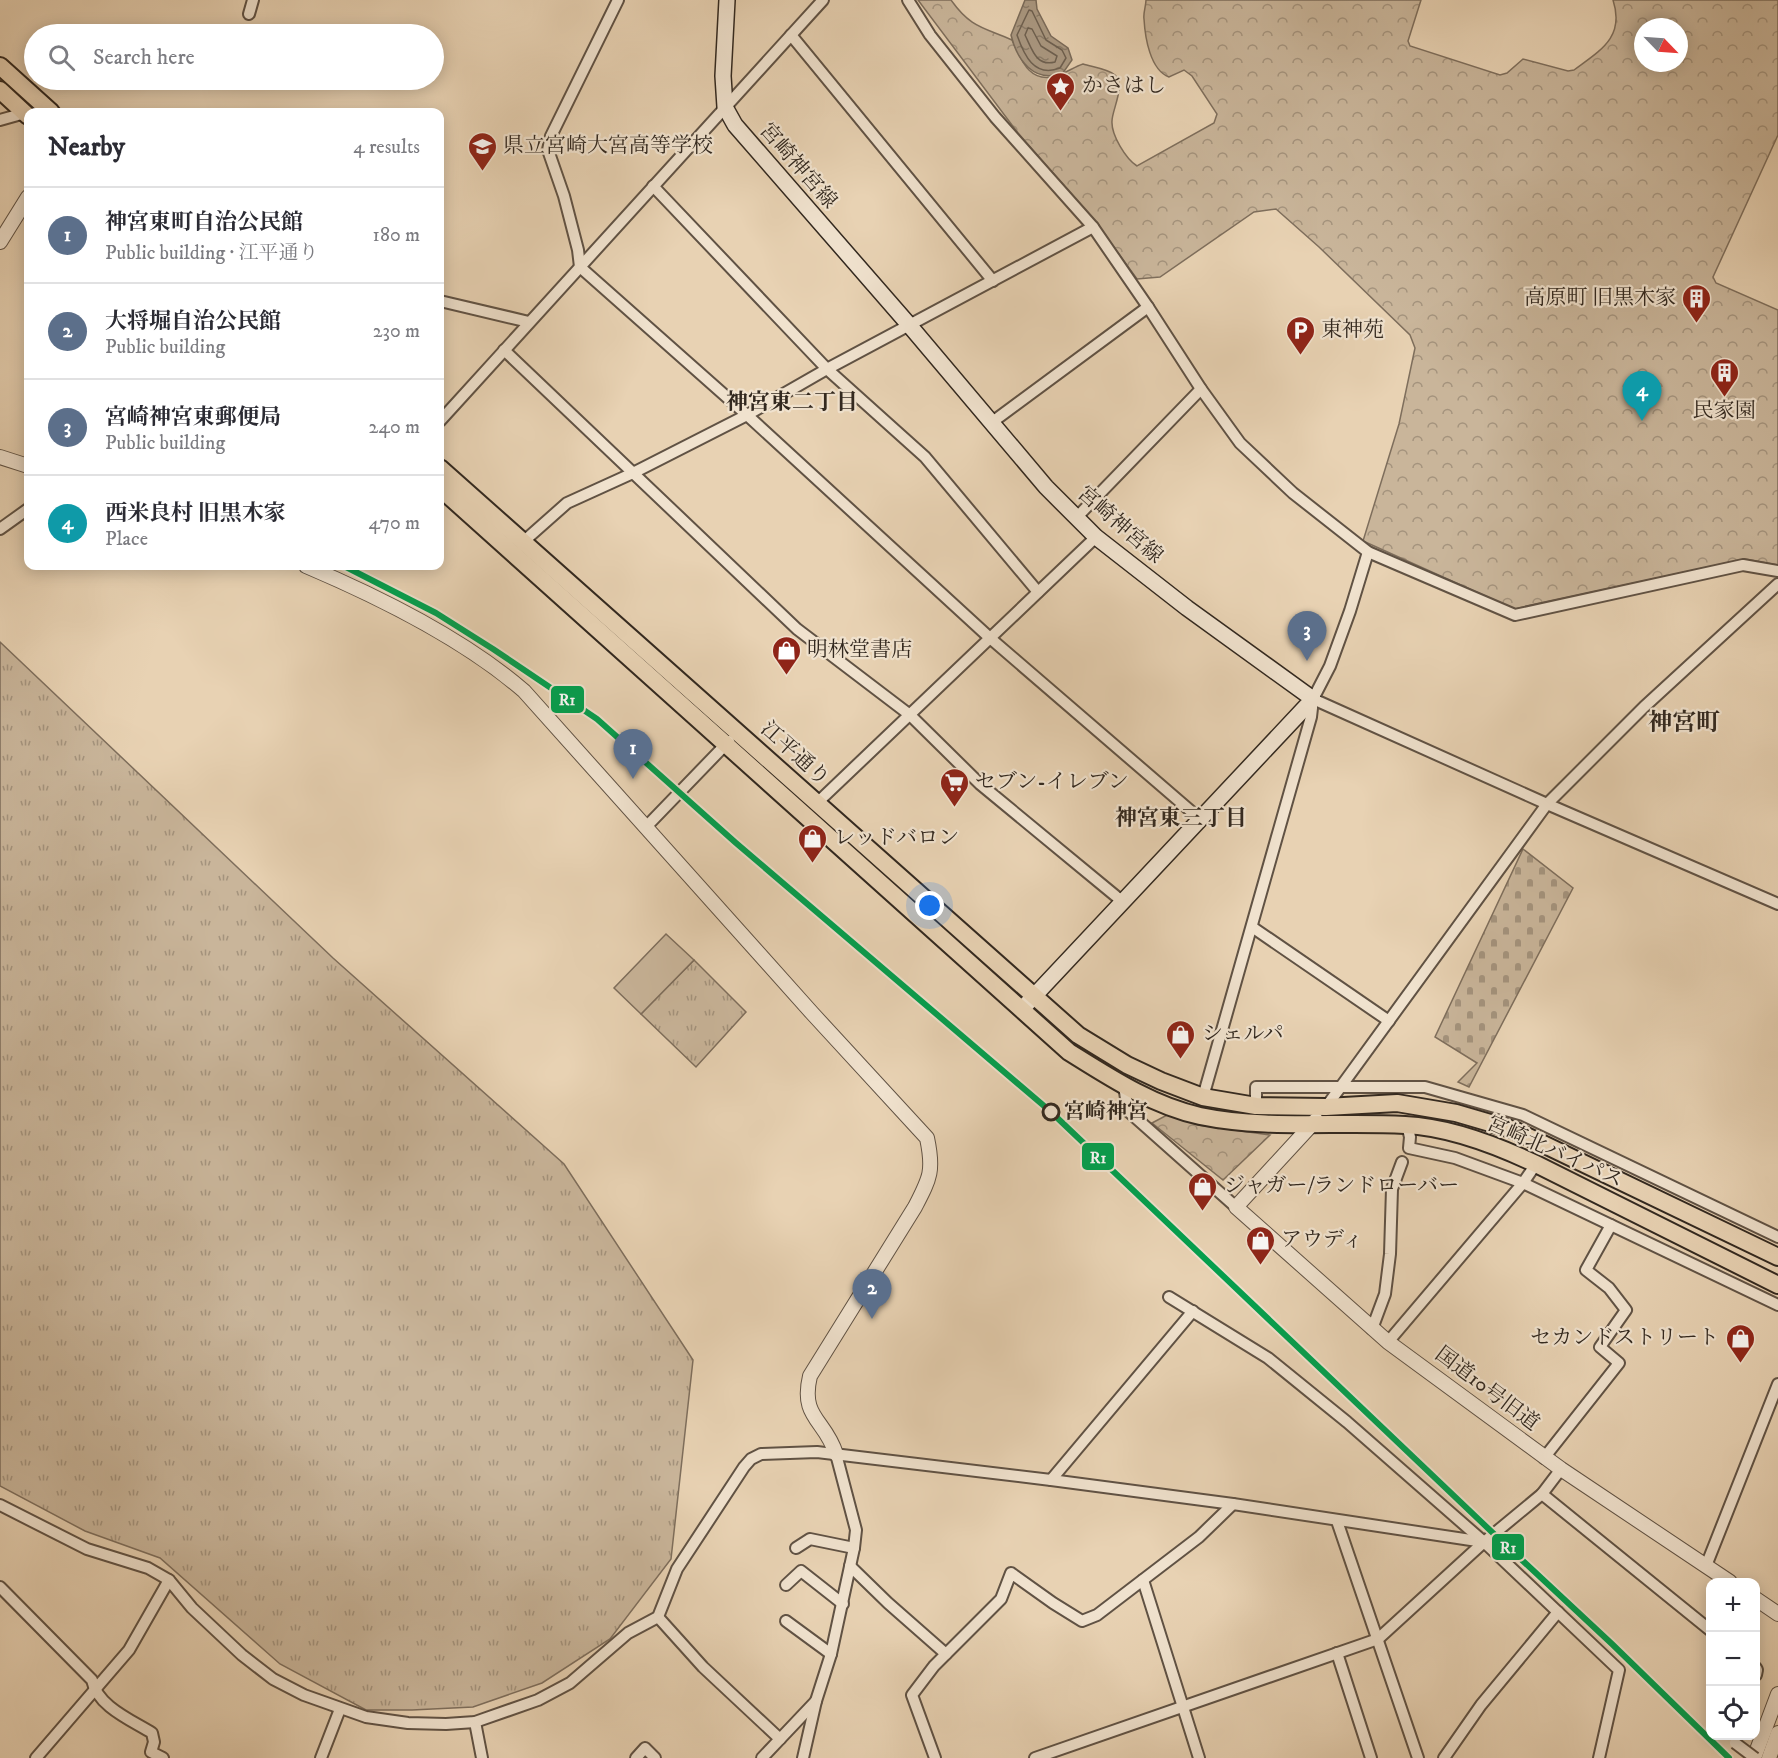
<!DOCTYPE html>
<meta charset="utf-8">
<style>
body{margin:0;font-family:"IM FELL DW Pica","Noto Serif JP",serif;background:#f7f7f7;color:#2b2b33}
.controls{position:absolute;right:18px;bottom:18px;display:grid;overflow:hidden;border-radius:12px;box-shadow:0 3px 15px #0003}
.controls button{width:54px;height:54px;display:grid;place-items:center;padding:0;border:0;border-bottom:2px solid #e1e1e2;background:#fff;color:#2b2b33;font:30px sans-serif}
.compass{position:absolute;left:1634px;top:18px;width:54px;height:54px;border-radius:50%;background:#fff;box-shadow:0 3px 15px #0003;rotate:115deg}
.you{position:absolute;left:930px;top:906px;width:21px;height:21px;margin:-15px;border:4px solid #fff;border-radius:50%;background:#1a73e8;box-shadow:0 0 0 9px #1a73e833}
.badge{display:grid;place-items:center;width:39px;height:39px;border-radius:50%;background:#111827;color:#fff;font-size:20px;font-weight:700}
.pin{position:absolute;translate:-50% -50px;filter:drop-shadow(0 2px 3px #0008)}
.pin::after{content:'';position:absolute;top:32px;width:21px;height:18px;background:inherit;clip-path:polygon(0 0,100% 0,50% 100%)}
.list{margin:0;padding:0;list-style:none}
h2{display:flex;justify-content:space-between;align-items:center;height:78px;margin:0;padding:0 24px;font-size:26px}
h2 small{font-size:20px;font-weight:400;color:#7c7c81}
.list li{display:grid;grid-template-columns:39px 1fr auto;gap:18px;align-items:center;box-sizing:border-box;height:96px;padding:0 24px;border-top:2px solid #e1e1e2}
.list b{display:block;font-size:22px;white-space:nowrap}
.list p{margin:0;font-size:20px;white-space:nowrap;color:#7c7c81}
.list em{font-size:20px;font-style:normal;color:#7c7c81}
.icon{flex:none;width:33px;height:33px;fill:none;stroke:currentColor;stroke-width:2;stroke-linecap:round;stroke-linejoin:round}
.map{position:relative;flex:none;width:1778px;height:1758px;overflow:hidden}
.search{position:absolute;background:#fff;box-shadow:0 3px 15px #0003;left:24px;top:24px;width:420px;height:66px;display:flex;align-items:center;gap:15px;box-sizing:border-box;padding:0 21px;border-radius:33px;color:#7c7c81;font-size:22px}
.panel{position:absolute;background:#fff;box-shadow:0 3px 15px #0003;left:24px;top:108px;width:420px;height:462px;border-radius:12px}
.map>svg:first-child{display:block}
</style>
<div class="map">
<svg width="1778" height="1758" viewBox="0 0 1778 1758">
<defs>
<pattern id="grass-tufts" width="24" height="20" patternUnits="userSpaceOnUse" patternTransform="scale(1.5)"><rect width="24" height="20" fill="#c9b59a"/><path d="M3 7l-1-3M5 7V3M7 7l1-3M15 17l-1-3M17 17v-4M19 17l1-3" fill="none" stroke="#a4937d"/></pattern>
<pattern id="forest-crowns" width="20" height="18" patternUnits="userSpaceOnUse" patternTransform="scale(1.5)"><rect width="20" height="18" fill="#c9b59a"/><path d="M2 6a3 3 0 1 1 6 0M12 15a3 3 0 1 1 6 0" fill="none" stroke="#a4937d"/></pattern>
<pattern id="cemetery-stones" width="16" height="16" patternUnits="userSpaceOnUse" patternTransform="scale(1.5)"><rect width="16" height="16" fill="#c9b59a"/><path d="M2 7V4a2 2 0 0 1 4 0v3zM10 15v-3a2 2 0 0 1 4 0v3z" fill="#a4937d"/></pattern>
<pattern id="water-ripples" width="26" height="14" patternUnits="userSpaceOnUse" patternTransform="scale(1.5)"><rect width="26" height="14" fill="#aa9881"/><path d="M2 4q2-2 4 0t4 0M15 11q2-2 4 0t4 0" fill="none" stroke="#8b7c69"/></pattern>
</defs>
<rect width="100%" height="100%" fill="#e8d2b3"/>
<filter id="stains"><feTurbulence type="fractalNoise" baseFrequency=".00333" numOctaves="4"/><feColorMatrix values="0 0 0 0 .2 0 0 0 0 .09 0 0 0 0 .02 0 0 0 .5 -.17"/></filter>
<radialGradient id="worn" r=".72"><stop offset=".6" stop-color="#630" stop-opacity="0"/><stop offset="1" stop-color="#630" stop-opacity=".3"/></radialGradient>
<g fill="url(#grass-tufts)" stroke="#7e6e5c" stroke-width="1.5">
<polygon points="0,642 333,958 564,1164 693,1360 671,1559 610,1639 542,1683 473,1707 412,1710 366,1710 280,1664 160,1558 85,1531 0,1486"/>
<polygon points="694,960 746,1012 696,1067 641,1014"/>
</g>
<g fill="url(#forest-crowns)" stroke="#7e6e5c" stroke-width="1.5" fill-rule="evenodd">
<path d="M 918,0 L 951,0 C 971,28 983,27 1012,40 C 1021,59 1029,84 1056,76 C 1066,73 1074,67 1083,64 C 1092,67 1108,69 1115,75 C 1126,85 1112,110 1112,121 C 1111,135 1126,159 1137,166 L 1214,123 L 1217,114 L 1192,76 L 1184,70 L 1169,77 C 1150,70 1145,37 1144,19 C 1143,13 1146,6 1146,0 L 1421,0 L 1408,41 L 1410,46 L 1500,75 L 1507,73 L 1523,59 L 1568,71 L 1574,70 C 1601,50 1625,37 1613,0 L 1778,0 L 1778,135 L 1713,277 L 1716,283 L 1778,310 L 1778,565 L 1745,559 L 1514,609 L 1363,541 L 1399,424 L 1415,348 L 1410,335 L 1319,247 L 1276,209 L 1254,212 L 1160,277 L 1137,279 L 1095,221 L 1018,133 ZM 1643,27 L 1679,27 L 1679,63 L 1643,63 Z"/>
<polygon points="1167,1115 1198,1125 1270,1135 1223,1180 1152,1123"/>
</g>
<polygon fill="url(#cemetery-stones)" stroke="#7e6e5c" stroke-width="1.5" points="1523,849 1573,888 1469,1087 1458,1082 1477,1063 1435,1037"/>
<polygon fill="#c9b59a" stroke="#7e6e5c" stroke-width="1.5" points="666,934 694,960 641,1014 614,988"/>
<path fill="url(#water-ripples)" stroke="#7a6b5a" stroke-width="1.5" d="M 1025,0 L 1036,0 L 1037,9 L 1051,36 L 1068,48 L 1072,60 L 1063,73 C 1034,84 1017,60 1011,35 Z"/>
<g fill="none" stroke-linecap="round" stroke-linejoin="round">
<g stroke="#6e6050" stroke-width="1.5">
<path d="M 1029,10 L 1032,11 L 1046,40 L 1062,50 L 1066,58 L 1060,68 C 1034,78 1024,55 1017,35 Z"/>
<path d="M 1028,28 L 1032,29 L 1041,46 L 1057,56 L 1055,62 C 1036,67 1032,49 1025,35 Z"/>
</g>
<defs>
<g id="minor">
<polyline points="618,0 551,136 548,150 564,196 578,250 580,267 747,415 990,638 1200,819"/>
<polyline points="908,0 930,35 995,117 1093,227 1148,307 1201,389 1240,443 1293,493 1368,552 1515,615 1743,565 1778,571"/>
<polyline points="249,14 253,0"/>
<polyline points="791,35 993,281"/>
<polyline points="0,120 25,113"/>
<polyline points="653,186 827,369 925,457 1038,592"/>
<polyline points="440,301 529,322"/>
<polyline points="504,350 797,629 910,715 980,784 1123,902"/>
<polyline points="440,421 823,0"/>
<polyline points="991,423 1148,307"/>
<polyline points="1077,517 1201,389"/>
<polyline points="0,529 28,509"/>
<polyline points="523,542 567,503 633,473 747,415 827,369 1093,227"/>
<polyline points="1313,699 1547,804 1778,904"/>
<polyline points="817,803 1096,537"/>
<polyline points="646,827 729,741"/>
<polyline points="1252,927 1389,1021"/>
<polyline points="1124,1086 1128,1111 1236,1207"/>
<polyline points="1203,1097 1311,717 1313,699 1330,666 1350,611 1368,552"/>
<polyline points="1256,1106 1256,1087 1425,1087 1523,1115 1778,1237"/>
<polyline points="1326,1107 1547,804 1644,707 1778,584"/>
<polyline points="1407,1125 1410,1137 1409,1148 1455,1158 1523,1183 1778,1305"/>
<polyline points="1169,1297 1268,1358 1347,1422 1484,1542 1619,1670 1599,1758"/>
<polyline points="1372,1329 1385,1294 1390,1254 1392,1189 1402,1162"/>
<polyline points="1388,1342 1523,1183 1536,1164"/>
<polyline points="1544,1458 1619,1363 1600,1347 1626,1310 1609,1288 1586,1270 1611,1225"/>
<polyline points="1051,1480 1193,1311"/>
<polyline points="1542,1494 1710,1630"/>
<polyline points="0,1505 87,1549 148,1568 169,1580 192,1608 242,1655 273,1679 304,1695 366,1717 408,1723 446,1724 475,1722 538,1700 570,1683 628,1633 658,1617 677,1569 744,1467 751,1459 761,1454 817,1452 1051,1480 1233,1504 1484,1542"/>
<polyline points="1337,1521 1418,1758"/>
<polyline points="796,1548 810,1539 854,1548"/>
<polyline points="850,1566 888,1603 946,1654"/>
<polyline points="1706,1566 1778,1384"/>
<polyline points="1143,1580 1199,1758"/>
<polyline points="786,1585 801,1571 843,1604"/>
<path d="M 0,1587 L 92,1680 C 97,1706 131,1720 152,1733 L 154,1742 L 151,1752 L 163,1758"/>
<polyline points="658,1617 703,1667 780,1739 816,1701"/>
<polyline points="786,1621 831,1654"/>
<polyline points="1337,1653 1371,1758"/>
<polyline points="1756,1668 1757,1670 1756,1675"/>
<polyline points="475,1722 482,1758"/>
<polyline points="36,1758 129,1650 169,1580"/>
<polyline points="321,1758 340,1709"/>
<polyline points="636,1758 645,1748 655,1758"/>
<polyline points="762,1758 780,1739"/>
<polyline points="803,1758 816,1701 831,1654 854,1548 856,1530 836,1454"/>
<polyline points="935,1758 912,1695 934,1666 1001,1599 1011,1573 1053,1603 1082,1621 1097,1615 1199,1537 1233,1504"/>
<polyline points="1035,1758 1378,1639 1484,1542 1542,1494 1561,1469"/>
<polyline points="1444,1758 1481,1705 1558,1612"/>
</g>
<g id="tertiary">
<polyline points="0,242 28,197"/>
<polyline points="0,457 28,466"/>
<path d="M 306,566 C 379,597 464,639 524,691 L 812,1013 L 927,1138 C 934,1171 930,1178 915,1207 L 810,1376 C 800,1418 825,1419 836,1454"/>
<polyline points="1316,1120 1236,1207 1388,1342 1561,1469 1730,1582"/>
<polyline points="1756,1599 1778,1614"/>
<polyline points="1754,1758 1778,1694"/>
<polyline points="1769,1758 1778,1733"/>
</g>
<polyline id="secondary" points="727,0 723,76 725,107 735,125 910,326 1046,487 1096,537 1187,608 1313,699 1022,1009"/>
<g id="trunk">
<polyline points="0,66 51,112"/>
<polyline points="0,90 28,116"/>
<polyline points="440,468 1078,1035 1127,1065 1161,1081 1203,1097 1256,1106 1326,1107 1397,1103 1456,1113 1514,1130 1778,1257"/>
<path d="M 440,488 L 1069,1052 C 1109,1077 1153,1106 1200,1116 C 1268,1130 1336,1121 1405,1125 C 1450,1127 1496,1145 1536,1164 L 1778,1285"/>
</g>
</defs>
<use href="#minor" stroke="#605244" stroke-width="14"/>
<use href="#tertiary" stroke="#605244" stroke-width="16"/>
<use href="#secondary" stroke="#32281f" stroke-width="18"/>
<use href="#trunk" stroke="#32281f" stroke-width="20"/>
<use href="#minor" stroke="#f0e2ce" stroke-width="10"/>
<use href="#tertiary" stroke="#f0e2ce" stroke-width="14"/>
<use href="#secondary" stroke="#f0e2ce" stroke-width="15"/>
<use href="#trunk" stroke="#e8d2b3" stroke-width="16"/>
<defs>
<polyline id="minor-bridge" points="1735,1743 1755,1758"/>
</defs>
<use href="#minor-bridge" stroke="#605244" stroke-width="14" stroke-linecap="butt"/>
<use href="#minor-bridge" stroke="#f0e2ce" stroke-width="10"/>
<defs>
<polyline id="rail-1" points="344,566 436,613 493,649 597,719 736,843 1050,1111 1494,1534 1612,1644 1729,1758"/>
</defs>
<use href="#rail-1" stroke="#f0e2ce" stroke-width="10"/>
<use href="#rail-1" stroke="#02a04e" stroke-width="6"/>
</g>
<defs>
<symbol id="sight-pin" viewBox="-11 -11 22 30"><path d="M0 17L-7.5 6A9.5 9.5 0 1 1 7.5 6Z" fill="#8f2418" stroke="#f0e2ce"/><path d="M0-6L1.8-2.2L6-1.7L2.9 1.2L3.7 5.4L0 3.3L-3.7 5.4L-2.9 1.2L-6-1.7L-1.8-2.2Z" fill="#fff"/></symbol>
<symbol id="school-pin" viewBox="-11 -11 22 30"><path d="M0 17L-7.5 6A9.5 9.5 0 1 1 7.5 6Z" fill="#8f2418" stroke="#f0e2ce"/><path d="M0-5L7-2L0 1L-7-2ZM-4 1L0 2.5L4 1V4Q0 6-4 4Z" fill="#fff"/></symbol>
<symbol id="building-pin" viewBox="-11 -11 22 30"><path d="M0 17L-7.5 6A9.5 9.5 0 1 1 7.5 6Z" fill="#8f2418" stroke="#f0e2ce"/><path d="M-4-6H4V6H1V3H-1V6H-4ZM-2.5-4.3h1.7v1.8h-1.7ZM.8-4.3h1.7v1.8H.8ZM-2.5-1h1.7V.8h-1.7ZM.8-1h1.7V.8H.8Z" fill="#fff"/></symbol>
<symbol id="parking-pin" viewBox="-11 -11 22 30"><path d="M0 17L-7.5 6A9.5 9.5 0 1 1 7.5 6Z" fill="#8f2418" stroke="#f0e2ce"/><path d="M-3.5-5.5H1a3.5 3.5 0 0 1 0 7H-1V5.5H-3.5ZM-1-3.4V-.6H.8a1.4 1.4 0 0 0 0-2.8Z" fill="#fff"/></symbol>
<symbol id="shop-pin" viewBox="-11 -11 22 30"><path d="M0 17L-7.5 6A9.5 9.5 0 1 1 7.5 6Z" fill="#8f2418" stroke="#f0e2ce"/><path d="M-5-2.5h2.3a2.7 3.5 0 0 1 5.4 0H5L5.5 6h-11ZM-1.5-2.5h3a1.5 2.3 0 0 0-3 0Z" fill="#fff"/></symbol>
<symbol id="supermarket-pin" viewBox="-11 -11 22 30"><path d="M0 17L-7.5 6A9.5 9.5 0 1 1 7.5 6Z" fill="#8f2418" stroke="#f0e2ce"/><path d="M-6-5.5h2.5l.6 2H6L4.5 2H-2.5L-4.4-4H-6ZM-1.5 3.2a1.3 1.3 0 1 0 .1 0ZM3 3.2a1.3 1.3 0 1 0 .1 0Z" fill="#fff"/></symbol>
</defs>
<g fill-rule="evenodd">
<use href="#sight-pin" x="1044" y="70" width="33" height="45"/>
<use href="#school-pin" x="466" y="130" width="33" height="45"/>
<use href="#building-pin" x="1680" y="282" width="33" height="45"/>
<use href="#parking-pin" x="1284" y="314" width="33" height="45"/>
<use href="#building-pin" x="1708" y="356" width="33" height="45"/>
<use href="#shop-pin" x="770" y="634" width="33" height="45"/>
<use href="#supermarket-pin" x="938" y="766" width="33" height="45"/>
<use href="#shop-pin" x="796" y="822" width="33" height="45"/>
<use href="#shop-pin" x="1164" y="1018" width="33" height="45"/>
<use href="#shop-pin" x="1186" y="1170" width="33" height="45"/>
<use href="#shop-pin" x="1244" y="1224" width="33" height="45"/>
<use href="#shop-pin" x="1724" y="1322" width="33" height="45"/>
</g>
<circle fill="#f0e2ce" stroke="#32281f" stroke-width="3" cx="1051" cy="1112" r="8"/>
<g text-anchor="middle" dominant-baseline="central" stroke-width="4.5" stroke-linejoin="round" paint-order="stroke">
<g font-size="21" fill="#32281f" stroke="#f0e2ce" text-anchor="start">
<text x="1082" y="86">かさはし</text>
<text x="503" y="146">県立宮崎大宮高等学校</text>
<text x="1676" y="298" text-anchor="end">高原町 旧黒木家</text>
<text x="1321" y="330">東神苑</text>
<text x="1724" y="411" text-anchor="middle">民家園</text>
<text x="807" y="650">明林堂書店</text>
<text x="975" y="782">セブン-イレブン</text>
<text x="834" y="838">レッドバロン</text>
<text x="1202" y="1034">シェルパ</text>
<text x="1224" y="1186">ジャガー/ランドローバー</text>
<text x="1281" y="1240">アウディ</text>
<text x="1719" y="1338" text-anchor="end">セカンドストリート</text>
</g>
<g font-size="21" fill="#32281f" stroke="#f0e2ce">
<text transform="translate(798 166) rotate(49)">宮崎神宮線</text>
<text transform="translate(1120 525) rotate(41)">宮崎神宮線</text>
<text transform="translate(795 754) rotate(42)">江平通り</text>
<text transform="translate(1555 1152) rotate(24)">宮崎北バイパス</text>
<text transform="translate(1487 1389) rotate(37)">国道10号旧道</text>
</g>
<g font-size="21" font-weight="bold" fill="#32281f" stroke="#f0e2ce" text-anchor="start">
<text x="1064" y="1112">宮崎神宮</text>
</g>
<g font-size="22" font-weight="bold" fill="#32281f" stroke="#f0e2ce">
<text x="792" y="402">神宮東二丁目</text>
<text x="1181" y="818">神宮東三丁目</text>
</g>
<g font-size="24" font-weight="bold" fill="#32281f" stroke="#f0e2ce">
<text x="1684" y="723">神宮町</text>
</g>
</g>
<g stroke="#f0e2ce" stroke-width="2">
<rect x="550" y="685" width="35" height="29" rx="6" fill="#02a04e"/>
<rect x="1081" y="1142" width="34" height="29" rx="6" fill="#02a04e"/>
<rect x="1491" y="1533" width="34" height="28" rx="6" fill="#02a04e"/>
</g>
<g font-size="16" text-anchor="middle" font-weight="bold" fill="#fff">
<text x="567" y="705">R1</text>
<text x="1098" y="1163">R1</text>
<text x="1508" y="1553">R1</text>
</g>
<rect width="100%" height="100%" filter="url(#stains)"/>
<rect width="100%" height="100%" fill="url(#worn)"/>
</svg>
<div class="controls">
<button>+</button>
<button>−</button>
<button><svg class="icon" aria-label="locate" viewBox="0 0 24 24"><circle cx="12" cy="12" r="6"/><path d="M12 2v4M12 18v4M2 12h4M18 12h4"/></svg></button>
</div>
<svg class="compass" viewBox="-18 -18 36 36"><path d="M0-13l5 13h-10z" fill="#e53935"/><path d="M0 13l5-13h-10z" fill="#7c7c81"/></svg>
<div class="you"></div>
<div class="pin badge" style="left:633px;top:779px;background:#5c6f8a">1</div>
<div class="pin badge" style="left:872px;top:1319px;background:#5c6f8a">2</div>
<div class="pin badge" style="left:1307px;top:661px;background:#5c6f8a">3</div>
<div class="pin badge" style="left:1642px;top:421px;background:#0f9aa8">4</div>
<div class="search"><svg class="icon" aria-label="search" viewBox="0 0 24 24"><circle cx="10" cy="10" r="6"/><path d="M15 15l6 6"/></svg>Search here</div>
<section class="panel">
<h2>Nearby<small>4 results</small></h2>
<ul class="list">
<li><span class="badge" style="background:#5c6f8a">1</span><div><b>神宮東町自治公民館</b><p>Public building · 江平通り</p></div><em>180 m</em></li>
<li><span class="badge" style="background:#5c6f8a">2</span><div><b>大将堀自治公民館</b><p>Public building</p></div><em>230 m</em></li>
<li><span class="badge" style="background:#5c6f8a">3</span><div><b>宮崎神宮東郵便局</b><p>Public building</p></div><em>240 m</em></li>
<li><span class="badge" style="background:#0f9aa8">4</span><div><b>西米良村 旧黒木家</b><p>Place</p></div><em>470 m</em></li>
</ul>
</section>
</div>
